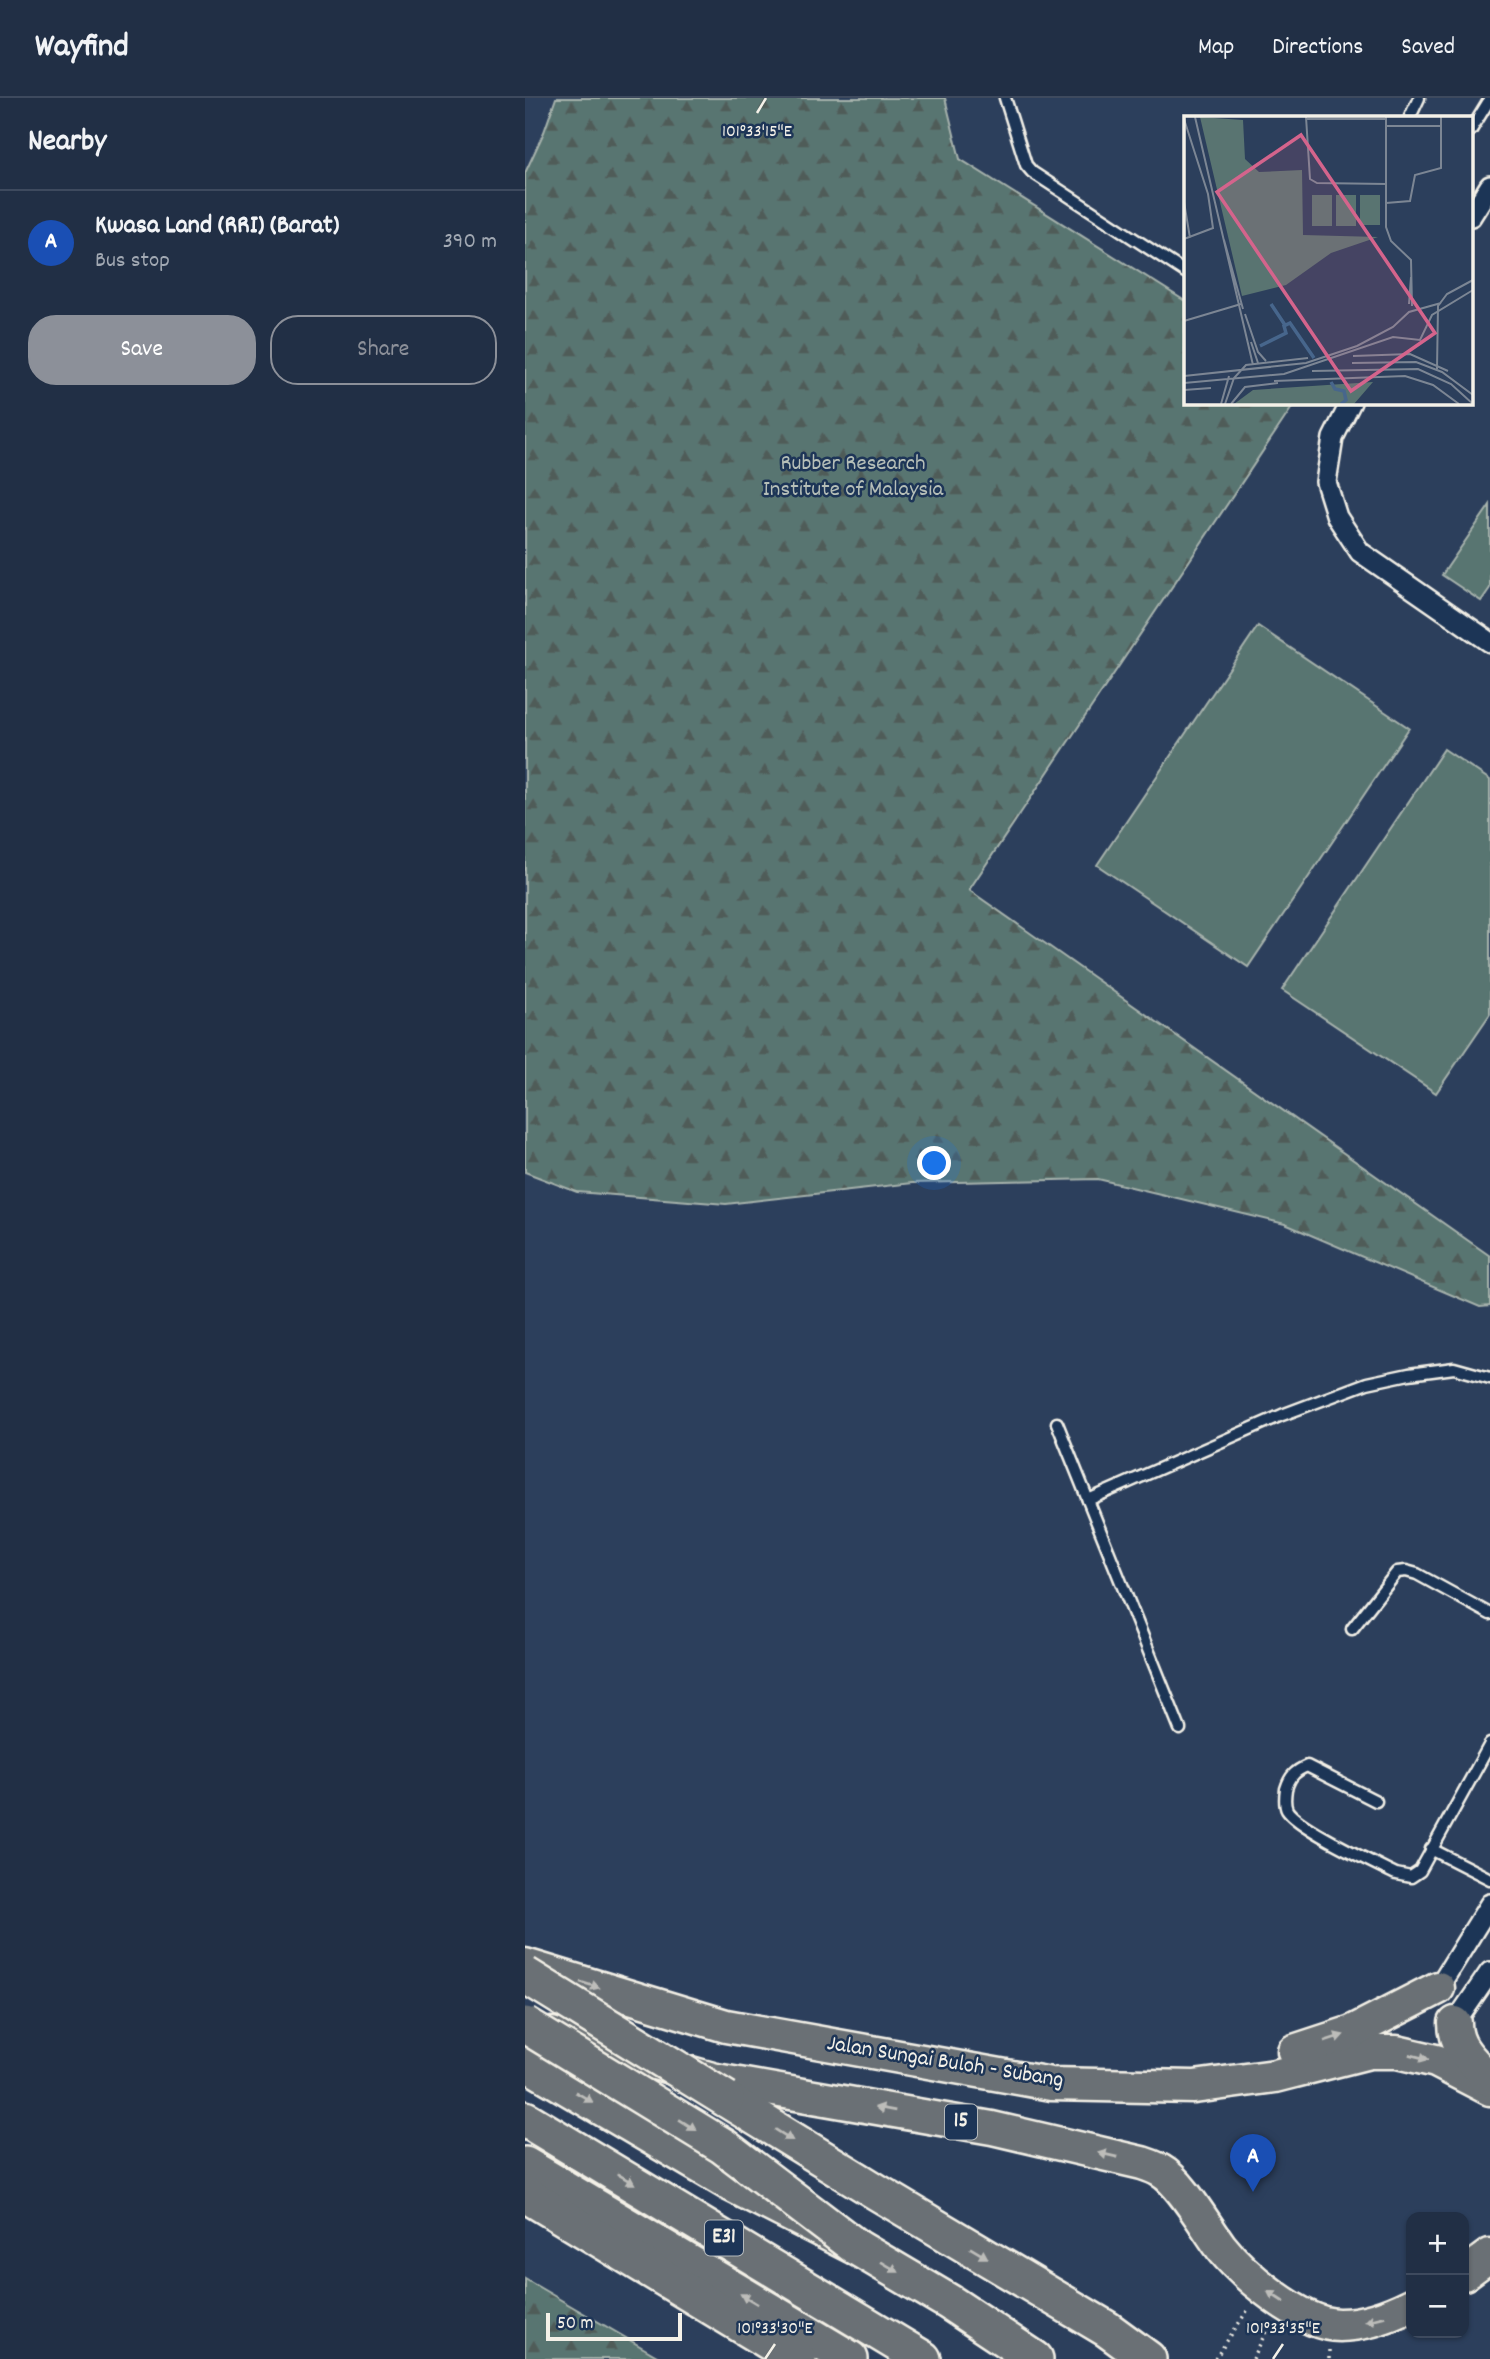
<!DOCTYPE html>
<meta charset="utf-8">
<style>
body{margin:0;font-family:Dekko,sans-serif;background:#2d3b50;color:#f1f3f6}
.controls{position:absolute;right:21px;bottom:21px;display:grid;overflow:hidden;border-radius:14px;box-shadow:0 2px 5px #0004}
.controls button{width:63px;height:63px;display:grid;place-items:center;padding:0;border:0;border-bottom:2px solid #3e4a5e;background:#212f45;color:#f1f3f6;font:35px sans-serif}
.scale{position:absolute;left:21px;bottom:18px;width:136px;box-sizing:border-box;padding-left:7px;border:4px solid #f4f1e8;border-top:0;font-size:19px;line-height:24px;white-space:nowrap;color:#f4f1e8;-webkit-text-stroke:5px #1d3557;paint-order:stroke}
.you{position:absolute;left:410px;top:1066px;width:24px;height:24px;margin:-18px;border:5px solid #fff;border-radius:50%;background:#1a73e8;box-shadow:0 0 0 10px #1a73e833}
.badge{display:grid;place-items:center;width:46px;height:46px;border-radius:50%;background:#8c9099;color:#fff;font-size:23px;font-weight:700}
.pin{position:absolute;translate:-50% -58px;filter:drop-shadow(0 2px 4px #0008)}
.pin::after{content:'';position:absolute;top:37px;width:24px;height:21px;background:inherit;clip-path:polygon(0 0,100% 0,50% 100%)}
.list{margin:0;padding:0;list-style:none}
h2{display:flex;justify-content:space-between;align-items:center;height:91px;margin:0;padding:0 28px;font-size:30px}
h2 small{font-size:23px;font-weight:400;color:#a2a9b3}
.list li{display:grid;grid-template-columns:46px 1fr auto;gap:21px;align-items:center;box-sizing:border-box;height:105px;padding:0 28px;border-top:2px solid #3e4a5e}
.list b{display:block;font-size:26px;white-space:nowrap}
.list p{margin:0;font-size:23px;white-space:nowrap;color:#a2a9b3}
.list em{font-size:23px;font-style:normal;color:#a2a9b3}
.actions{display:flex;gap:14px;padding:21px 28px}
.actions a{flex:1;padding:16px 0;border:2px solid #8c9099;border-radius:28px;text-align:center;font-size:24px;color:#8c9099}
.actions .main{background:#8c9099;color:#fff}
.map{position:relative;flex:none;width:965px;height:2261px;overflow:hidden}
header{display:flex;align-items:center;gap:42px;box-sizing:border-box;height:98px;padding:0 35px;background:#212f45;border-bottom:2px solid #3e4a5e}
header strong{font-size:33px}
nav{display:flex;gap:38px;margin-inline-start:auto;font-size:24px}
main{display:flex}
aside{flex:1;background:#212f45}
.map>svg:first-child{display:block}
</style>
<header>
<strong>Wayfind</strong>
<nav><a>Map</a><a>Directions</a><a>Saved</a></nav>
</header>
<main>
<aside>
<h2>Nearby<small></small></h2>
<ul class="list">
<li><span class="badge" style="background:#1a4fb4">A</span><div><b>Kwasa Land (RRI) (Barat)</b><p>Bus stop</p></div><em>390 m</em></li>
</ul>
<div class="actions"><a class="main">Save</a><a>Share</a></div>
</aside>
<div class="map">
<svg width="965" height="2261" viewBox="0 0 965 2261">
<defs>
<pattern id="forest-firs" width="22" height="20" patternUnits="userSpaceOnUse" patternTransform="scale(1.75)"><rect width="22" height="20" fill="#597471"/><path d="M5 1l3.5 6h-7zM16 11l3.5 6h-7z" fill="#505c59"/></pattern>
</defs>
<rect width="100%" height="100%" fill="#2c3f5c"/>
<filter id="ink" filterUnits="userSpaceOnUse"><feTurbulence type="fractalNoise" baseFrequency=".0143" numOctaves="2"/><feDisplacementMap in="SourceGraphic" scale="14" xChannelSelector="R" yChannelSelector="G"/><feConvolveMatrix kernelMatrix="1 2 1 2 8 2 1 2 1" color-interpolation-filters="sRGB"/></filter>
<g filter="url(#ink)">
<g fill="url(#forest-firs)" stroke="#a6b2ac" stroke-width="2">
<polygon points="31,0 420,0 435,61 660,203 660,304 770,305 444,792 965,1158 965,1208 955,1209 760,1126 573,1081 387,1085 201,1106 52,1094 0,1074 0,75 19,34"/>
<polygon points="0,2181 137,2261 0,2261"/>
</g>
<g fill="#597471" stroke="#a6b2ac" stroke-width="2">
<polygon points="965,407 965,490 956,503 917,477"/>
<polygon points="733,528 884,630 723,869 572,767"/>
<polygon points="919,651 965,682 965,916 911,995 757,892"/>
</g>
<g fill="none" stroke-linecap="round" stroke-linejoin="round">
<defs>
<g id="service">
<polyline points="480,0 501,67 507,74 660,174"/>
<polyline points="885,19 894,0"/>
<polyline points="946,32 965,1"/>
<polyline points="532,1325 655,1631"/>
<polyline points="563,1402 757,1317 842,1285 884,1276 929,1270 965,1280"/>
<polyline points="827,1531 872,1474 881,1473 892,1476 965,1516"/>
<path d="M 851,1703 L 782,1668 C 770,1673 765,1678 761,1691 C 760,1698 759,1706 762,1712 C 773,1730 849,1765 871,1776 L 886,1779 L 895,1773 L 965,1646"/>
<polyline points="906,1751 965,1781"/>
</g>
<g id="minor">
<polyline points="946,118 965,88"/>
<polyline points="826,304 808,340 801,384 812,419 835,454 965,544"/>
<polyline points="913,1890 965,1806"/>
<polyline points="930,1925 965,1874"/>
</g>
<g id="trunk">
<polyline points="0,1867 201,1928 526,1986 669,1989 750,1978 844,1954 872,1954 911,1963 965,1991"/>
<path d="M 930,1925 C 930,1951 949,1964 965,1982"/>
<path d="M 26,1936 L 191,1982 L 467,2030 L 617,2065 C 623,2067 630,2069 636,2073 C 656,2084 681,2129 696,2149 C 718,2177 777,2227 814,2227 C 839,2227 864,2218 886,2207"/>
<polyline points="769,1953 827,1934 913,1890"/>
<polyline points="939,2176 965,2157"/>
</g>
<g id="motorway">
<polyline points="0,1964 207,2086 331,2149 424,2204 510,2261"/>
<polyline points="201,2001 352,2094 582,2231 623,2261"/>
<polyline points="0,2021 398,2261"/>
<polyline points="0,2067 325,2261"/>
<polyline points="0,2096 273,2261"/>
</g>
</defs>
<use href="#service" stroke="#f4f1e8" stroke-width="15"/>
<use href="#minor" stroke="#f4f1e8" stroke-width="24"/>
<use href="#trunk" stroke="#f4f1e8" stroke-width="37"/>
<use href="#motorway" stroke="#f4f1e8" stroke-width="40"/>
<g stroke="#f4f1e8" stroke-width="3.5" stroke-dasharray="2 5" stroke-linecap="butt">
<polyline points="690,2261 724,2210"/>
<polyline points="728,2261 744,2227"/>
<polyline points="804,2261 804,2249"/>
</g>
<use href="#service" stroke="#1d3557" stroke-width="10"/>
<use href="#minor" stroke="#1d3557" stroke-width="19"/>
<use href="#trunk" stroke="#6a7074" stroke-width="32"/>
<use href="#motorway" stroke="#6a7074" stroke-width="35"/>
<defs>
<g id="motorway-bridge">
<polyline points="0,1877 201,2001"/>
<polyline points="0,1927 198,2048 331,2149"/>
</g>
</defs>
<use href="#motorway-bridge" stroke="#f4f1e8" stroke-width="40" stroke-linecap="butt"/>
<use href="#motorway-bridge" stroke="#6a7074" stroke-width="35"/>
</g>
<defs><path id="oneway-solid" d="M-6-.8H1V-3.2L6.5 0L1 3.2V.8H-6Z" transform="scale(1.75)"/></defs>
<g fill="#bdbdba">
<use href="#oneway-solid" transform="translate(65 1887) rotate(17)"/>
<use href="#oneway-solid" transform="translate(809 1940) rotate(-18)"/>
<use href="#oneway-solid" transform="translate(894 1959) rotate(14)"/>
<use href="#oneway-solid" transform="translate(59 1999) rotate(30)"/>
<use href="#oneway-solid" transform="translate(360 2011) rotate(-170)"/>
<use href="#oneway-solid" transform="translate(163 2027) rotate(32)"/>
<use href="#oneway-solid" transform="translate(259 2037) rotate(32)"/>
<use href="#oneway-solid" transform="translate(583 2057) rotate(-167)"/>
<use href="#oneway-solid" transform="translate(101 2081) rotate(31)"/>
<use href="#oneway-solid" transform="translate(454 2155) rotate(31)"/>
<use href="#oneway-solid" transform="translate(365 2169) rotate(31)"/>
<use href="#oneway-solid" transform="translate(751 2199) rotate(-147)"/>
<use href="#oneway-solid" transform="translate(224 2201) rotate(-149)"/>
<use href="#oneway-solid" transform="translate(850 2221) rotate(165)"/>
</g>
</g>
<path fill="none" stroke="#f4f1e8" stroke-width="2.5" d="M 232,15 L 241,0M 240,2261 L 250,2246M 748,2261 L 758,2246"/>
<g text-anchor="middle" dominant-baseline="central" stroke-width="5" stroke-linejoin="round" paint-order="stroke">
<g fill="#1d3557" stroke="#b4b9bc" stroke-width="2">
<rect x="420" y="2006.5" width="32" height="35" rx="5"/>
<rect x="180" y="2122.5" width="38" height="35" rx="5"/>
</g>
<g font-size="21" font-weight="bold" fill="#f4f1e8">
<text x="436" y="2024">15</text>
<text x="199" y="2140">E31</text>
</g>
<g font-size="23" fill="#b6bfb8" stroke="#1d3557">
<text x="328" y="366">Rubber Research<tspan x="328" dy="26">Institute of Malaysia</tspan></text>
</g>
<g font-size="23" fill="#f4f1e8" stroke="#1d3557">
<text transform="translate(420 1965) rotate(9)">Jalan Sungai Buloh - Subang</text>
</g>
</g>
<g transform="translate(659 18)">
<rect width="289" height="289" fill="#2c3f5c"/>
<path d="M 16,1 L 59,4 L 61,43 L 75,56 L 118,54 L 119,119 L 194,121 L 147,137 L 102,169 L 58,180 ZM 189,266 L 170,288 L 50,288 L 69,274 Z" fill="#597471"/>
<path d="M 128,79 L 148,79 L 148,110 L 128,110 ZM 152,79 L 172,79 L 172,110 L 152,110 ZM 176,79 L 196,79 L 196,109 L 176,109 Z" fill="#597471"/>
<path fill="none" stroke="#47668c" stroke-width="3.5" d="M 87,188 L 101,209M 76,230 L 102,217 L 100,210 L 106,207 L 130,242M 147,266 L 151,273 L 160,275 L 162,284 L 157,288"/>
<path fill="none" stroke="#7c8694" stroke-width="2" d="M 11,1 L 69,249M 122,1 L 126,63 L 133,67 L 203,68M 202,1 L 202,111 L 207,125 L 227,144 L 228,190M 0,3 L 24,78 L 29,112 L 0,123M 122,3 L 202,3M 202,10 L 257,10M 0,86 L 6,122M 202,87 L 226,85 L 231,59 L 257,52 L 257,1M 40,124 L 59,193M 225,188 L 227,161M 61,198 L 74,236 L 82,245M 0,205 L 57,188M 67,226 L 74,247M 169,240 L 226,238 L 264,255M 168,247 L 232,246 L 258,256 L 289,279M 253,253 L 254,190 L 263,178 L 289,164M 128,255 L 234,253 L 267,268 L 289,288M 0,260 L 122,247 L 173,230 L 209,211 L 225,196 L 257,187M 90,265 L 221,260 L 249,269 L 275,288M 0,267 L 100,258 L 209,221 L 236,224 L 248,199 L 289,174M 0,274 L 27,272M 37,288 L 45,260M 41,288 L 50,262 L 62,249 L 124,242M 47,288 L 61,271 L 94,267"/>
<path fill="#d4648c" fill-opacity="0.15" stroke="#d4648c" stroke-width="3.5" d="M 117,19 L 251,217 L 167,275 L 33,76 Z"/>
<rect width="289" height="289" fill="none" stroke="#f4f1e8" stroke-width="3.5"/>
</g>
<g font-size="18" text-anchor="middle" fill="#f4f1e8" stroke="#1d3557" stroke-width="5" stroke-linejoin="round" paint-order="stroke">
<text x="232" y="38">101°33'15"E</text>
<text x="250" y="2235">101°33'30"E</text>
<text x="758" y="2235">101°33'35"E</text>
</g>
</svg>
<div class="controls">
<button>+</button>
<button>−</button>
</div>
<div class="scale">50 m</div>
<div class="you"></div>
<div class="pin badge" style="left:728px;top:2094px;background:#1a4fb4">A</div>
</div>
</main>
